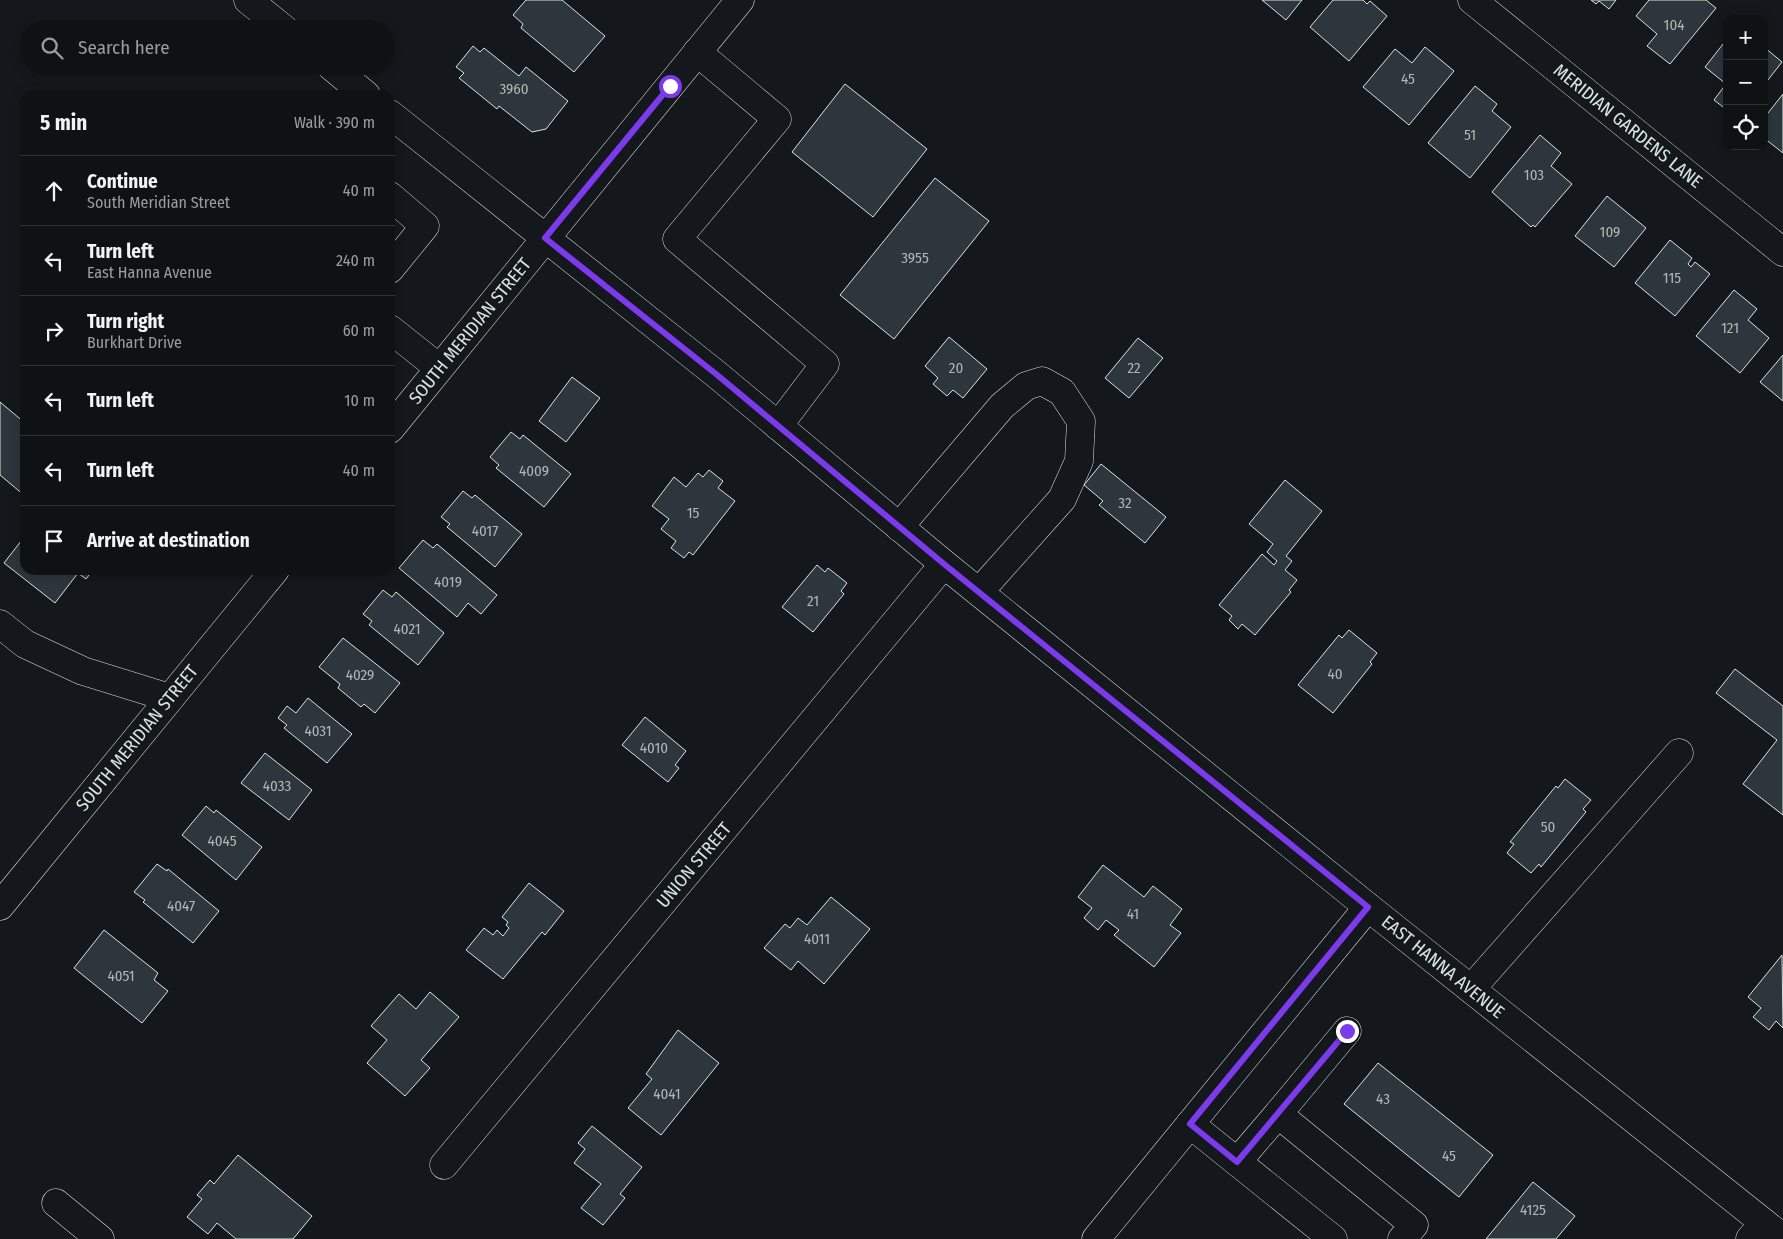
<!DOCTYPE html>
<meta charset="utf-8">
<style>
body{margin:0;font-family:"Fira Sans Condensed",sans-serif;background:#181b1e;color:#f1f3f6}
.controls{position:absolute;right:15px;top:15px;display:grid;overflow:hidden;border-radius:10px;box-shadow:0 2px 12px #0003}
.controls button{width:45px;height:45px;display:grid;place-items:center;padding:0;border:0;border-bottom:1px solid #2f3234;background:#0f1215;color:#f1f3f6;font:25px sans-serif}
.stop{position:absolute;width:15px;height:15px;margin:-11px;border:4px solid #7c3aed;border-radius:50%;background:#fff}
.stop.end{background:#7c3aed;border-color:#fff;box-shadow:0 1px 5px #0008}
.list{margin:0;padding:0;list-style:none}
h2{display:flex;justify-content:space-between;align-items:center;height:65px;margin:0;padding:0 20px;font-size:21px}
h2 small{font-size:16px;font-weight:400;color:#9b9ea0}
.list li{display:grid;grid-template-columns:32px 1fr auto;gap:15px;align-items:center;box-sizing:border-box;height:70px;padding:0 20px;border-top:1px solid #2f3234}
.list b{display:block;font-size:19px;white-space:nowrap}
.list p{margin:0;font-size:16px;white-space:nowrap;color:#9b9ea0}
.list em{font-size:16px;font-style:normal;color:#9b9ea0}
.icon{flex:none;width:28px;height:28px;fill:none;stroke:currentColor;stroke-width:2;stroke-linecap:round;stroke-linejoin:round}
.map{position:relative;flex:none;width:1783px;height:1239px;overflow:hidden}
.search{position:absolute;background:#0f1215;box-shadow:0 2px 12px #0003;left:20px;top:20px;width:375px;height:55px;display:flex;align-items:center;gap:12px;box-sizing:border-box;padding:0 18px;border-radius:28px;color:#9b9ea0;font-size:19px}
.panel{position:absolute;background:#0f1215;box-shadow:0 2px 12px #0003;left:20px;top:90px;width:375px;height:485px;border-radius:15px}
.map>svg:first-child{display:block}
</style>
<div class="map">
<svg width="1783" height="1239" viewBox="0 0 1783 1239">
<rect width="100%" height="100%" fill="#14181c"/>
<g fill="#2c363c" stroke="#d8e6dc">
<polygon points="526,0 562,0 605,36 574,72 521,28 523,24 513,15"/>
<polygon points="1262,0 1302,0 1286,20"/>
<polygon points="1333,0 1363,0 1367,4 1370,1 1387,16 1349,61 1310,27"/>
<polygon points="1591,0 1616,0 1609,9 1599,1 1596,4"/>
<polygon points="1649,0 1706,0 1716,8 1670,64 1647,46 1657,34 1636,16"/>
<polygon points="1727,39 1727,110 1714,100 1726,84 1705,67"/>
<polygon points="473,46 480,52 484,48 519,76 526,67 568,101 546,129 532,132 499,106 497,109 459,78 464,73 456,67"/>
<polygon points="1425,47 1454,71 1409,125 1363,87 1395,49 1412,63"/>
<polygon points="1764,47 1782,62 1764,85"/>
<polygon points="845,84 927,149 873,217 792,152"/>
<polygon points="1475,86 1497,104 1492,111 1511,127 1470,178 1428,143"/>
<polygon points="1783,94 1783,153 1764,138 1764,118"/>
<polygon points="1540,135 1561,153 1551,166 1572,184 1535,227 1533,225 1531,227 1492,192"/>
<polygon points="935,178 989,221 894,339 840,295"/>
<polygon points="1607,196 1646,228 1614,267 1575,236"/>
<polygon points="1670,240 1692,258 1688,264 1691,267 1695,262 1710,274 1675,316 1635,283"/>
<polygon points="1734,290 1757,309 1748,320 1769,338 1740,373 1696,336"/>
<polygon points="949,337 987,369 963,398 953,390 947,396 933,384 938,378 925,366"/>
<polygon points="1138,338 1163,358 1129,398 1105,378"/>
<polygon points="1783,355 1783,401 1760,382"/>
<polygon points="572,377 600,398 566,442 539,421"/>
<polygon points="0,402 25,423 25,496 0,475"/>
<polygon points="511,432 520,439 523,435 571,474 544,507 496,468 499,465 490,457"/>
<polygon points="1101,464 1166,517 1145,543 1099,505 1103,501 1084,485"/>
<polygon points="709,470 723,481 718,488 735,501 693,555 689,552 684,558 671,548 676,541 661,529 669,519 652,506 674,477 686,487 698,473 703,477"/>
<polygon points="1285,480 1322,511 1286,556 1292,561 1285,570 1297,580 1289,590 1291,592 1255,635 1242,624 1238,629 1229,620 1232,616 1219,605 1262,554 1274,565 1277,561 1267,552 1273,544 1249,524"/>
<polygon points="463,491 472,498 475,495 522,534 495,567 447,527 450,524 441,517"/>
<polygon points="25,536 25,570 93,570 86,579 78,573 55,603 4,563"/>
<polygon points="423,540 433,548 437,544 497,595 481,614 468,603 457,617 399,568"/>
<polygon points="817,565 825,572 828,568 847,583 841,591 844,594 813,632 782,607"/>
<polygon points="383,590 392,597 396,592 444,633 418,665 369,625 372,621 363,614"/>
<polygon points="1349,630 1377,653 1370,662 1372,664 1333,713 1298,685 1339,635 1342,638"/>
<polygon points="343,638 400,683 375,713 364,704 361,707 338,688 340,684 319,667"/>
<polygon points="1735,669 1783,706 1783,815 1743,784 1777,740 1716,693"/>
<polygon points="308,698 352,734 327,763 284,728 287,725 278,718 287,706 296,713"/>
<polygon points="645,717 686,751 675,765 679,768 668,782 622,745"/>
<polygon points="265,753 312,790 289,820 241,783"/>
<polygon points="1565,779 1591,800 1583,809 1586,812 1541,867 1539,864 1531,873 1507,853 1514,844 1510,842 1556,786 1558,788"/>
<polygon points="206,806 214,813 216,810 262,847 236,880 182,835"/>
<polygon points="157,864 167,871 168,869 219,911 193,943 143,902 145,900 134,892"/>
<polygon points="1103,865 1144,897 1153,886 1182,909 1170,925 1181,933 1154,967 1114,935 1119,930 1106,920 1098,930 1084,918 1092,908 1078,897"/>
<polygon points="529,883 564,911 545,935 542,932 503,979 466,950 484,928 493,935 497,930 503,936 509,928 506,925 508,922 502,917"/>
<polygon points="831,897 870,929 824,984 798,961 791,970 764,948 785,924 790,928 798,918 807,925"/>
<polygon points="104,930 158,973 154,980 168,991 142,1023 74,968"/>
<polygon points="1782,955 1783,1028 1776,1021 1769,1030 1753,1017 1761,1008 1748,997"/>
<polygon points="430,992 459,1017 421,1060 430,1068 405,1096 367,1063 387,1040 371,1026 399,994 416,1009"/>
<polygon points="678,1030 719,1063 661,1135 628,1108 652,1079 646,1074"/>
<polygon points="1378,1063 1493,1155 1459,1197 1344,1104"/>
<polygon points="592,1126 642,1167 620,1194 625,1198 603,1225 581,1208 601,1184 574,1163 585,1149 578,1143"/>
<polygon points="238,1155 312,1216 293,1239 236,1239 217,1223 208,1234 187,1217 202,1199 197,1195 210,1180 214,1184"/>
<polygon points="1533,1182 1575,1216 1556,1239 1486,1239"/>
</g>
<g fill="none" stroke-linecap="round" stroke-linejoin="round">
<defs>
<g id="minor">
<polyline points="1472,0 1783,252"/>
<polyline points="697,52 777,119 677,239 825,364 778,426"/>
<polyline points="390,196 425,226 390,269"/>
<polyline points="390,329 439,368"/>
<polyline points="899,527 1002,406 1026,386 1042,381 1062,392 1081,421 1079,461 1062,499 979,592"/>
<polyline points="0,624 25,644 83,671 170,698"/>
<polyline points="1471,989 1679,753"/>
<polyline points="1347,1031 1278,1114 1414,1225 1402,1239"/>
<polyline points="1190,1124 1333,1239"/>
<polyline points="1237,1162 1278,1114"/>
<polyline points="444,1165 944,564"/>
<polyline points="56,1203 100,1239"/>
<polyline points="1096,1239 1368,907"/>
<polyline points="1750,1239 1764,1223"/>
</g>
<g id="major">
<polyline points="248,0 284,29"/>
<polyline points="331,66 366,95"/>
<polyline points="390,114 716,374 944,564 1368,907 1783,1238"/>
<polyline points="390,429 740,0"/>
<polyline points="0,906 275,570"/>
</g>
</defs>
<use href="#minor" stroke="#d8e6dc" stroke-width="29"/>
<use href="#major" stroke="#d8e6dc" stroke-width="29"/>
<use href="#minor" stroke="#14181c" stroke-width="28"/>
<use href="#major" stroke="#14181c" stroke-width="28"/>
</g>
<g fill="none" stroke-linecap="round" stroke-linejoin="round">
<polyline stroke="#7c3aed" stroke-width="6" points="670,86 545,238 716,374 944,564 1368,907 1190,1124 1237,1162 1347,1031"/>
</g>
<g text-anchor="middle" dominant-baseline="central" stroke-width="4" stroke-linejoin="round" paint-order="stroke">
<g font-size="15" fill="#adbab4">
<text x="1674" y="25">104</text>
<text x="1408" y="79">45</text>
<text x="514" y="89">3960</text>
<text x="1470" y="135">51</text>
<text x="1534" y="175">103</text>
<text x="1610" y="232">109</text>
<text x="915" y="258">3955</text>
<text x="1672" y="278">115</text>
<text x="1730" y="328">121</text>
<text x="956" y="368">20</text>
<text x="1134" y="368">22</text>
<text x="534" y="471">4009</text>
<text x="1125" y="503">32</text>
<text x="693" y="513">15</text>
<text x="485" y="531">4017</text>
<text x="448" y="582">4019</text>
<text x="813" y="601">21</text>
<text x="407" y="629">4021</text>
<text x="1335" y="674">40</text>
<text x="360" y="675">4029</text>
<text x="318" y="731">4031</text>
<text x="654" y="748">4010</text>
<text x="277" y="786">4033</text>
<text x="1548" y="827">50</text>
<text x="222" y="841">4045</text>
<text x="181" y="906">4047</text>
<text x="1133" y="914">41</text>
<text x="817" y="939">4011</text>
<text x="121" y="976">4051</text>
<text x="667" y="1094">4041</text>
<text x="1383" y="1099">43</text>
<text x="1449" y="1156">45</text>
<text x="1533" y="1210">4125</text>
</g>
<g font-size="18" fill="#d8e6dc" stroke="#14181c">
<text transform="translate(1628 126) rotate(39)">MERIDIAN GARDENS LANE</text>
<text transform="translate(470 331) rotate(-51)">SOUTH MERIDIAN STREET</text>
<text transform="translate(137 738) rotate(-51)">SOUTH MERIDIAN STREET</text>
<text transform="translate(694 865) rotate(-50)">UNION STREET</text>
<text transform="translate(1443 967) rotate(39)">EAST HANNA AVENUE</text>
</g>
</g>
</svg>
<div class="controls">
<button>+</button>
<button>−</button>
<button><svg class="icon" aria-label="locate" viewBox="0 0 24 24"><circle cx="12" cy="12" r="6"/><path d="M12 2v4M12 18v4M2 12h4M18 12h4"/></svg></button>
</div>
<div class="stop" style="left:670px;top:86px"></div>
<div class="stop end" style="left:1347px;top:1031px"></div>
<div class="search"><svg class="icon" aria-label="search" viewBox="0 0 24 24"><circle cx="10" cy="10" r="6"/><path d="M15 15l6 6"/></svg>Search here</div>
<section class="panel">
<h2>5 min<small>Walk · 390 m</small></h2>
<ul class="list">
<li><svg class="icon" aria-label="ahead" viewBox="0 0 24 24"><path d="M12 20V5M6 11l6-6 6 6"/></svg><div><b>Continue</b><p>South Meridian Street</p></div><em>40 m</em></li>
<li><svg class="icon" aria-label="left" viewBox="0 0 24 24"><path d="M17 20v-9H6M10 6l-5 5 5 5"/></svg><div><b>Turn left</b><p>East Hanna Avenue</p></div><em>240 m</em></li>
<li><svg class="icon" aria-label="right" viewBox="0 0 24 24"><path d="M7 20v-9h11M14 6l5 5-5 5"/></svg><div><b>Turn right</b><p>Burkhart Drive</p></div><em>60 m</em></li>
<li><svg class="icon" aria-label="left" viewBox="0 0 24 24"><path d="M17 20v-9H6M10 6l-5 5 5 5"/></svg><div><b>Turn left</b></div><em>10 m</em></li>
<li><svg class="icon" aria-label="left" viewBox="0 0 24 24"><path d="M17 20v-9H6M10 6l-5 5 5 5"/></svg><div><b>Turn left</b></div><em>40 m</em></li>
<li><svg class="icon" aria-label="arrive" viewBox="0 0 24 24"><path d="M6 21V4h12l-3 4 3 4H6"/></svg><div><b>Arrive at destination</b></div></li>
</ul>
</section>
</div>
